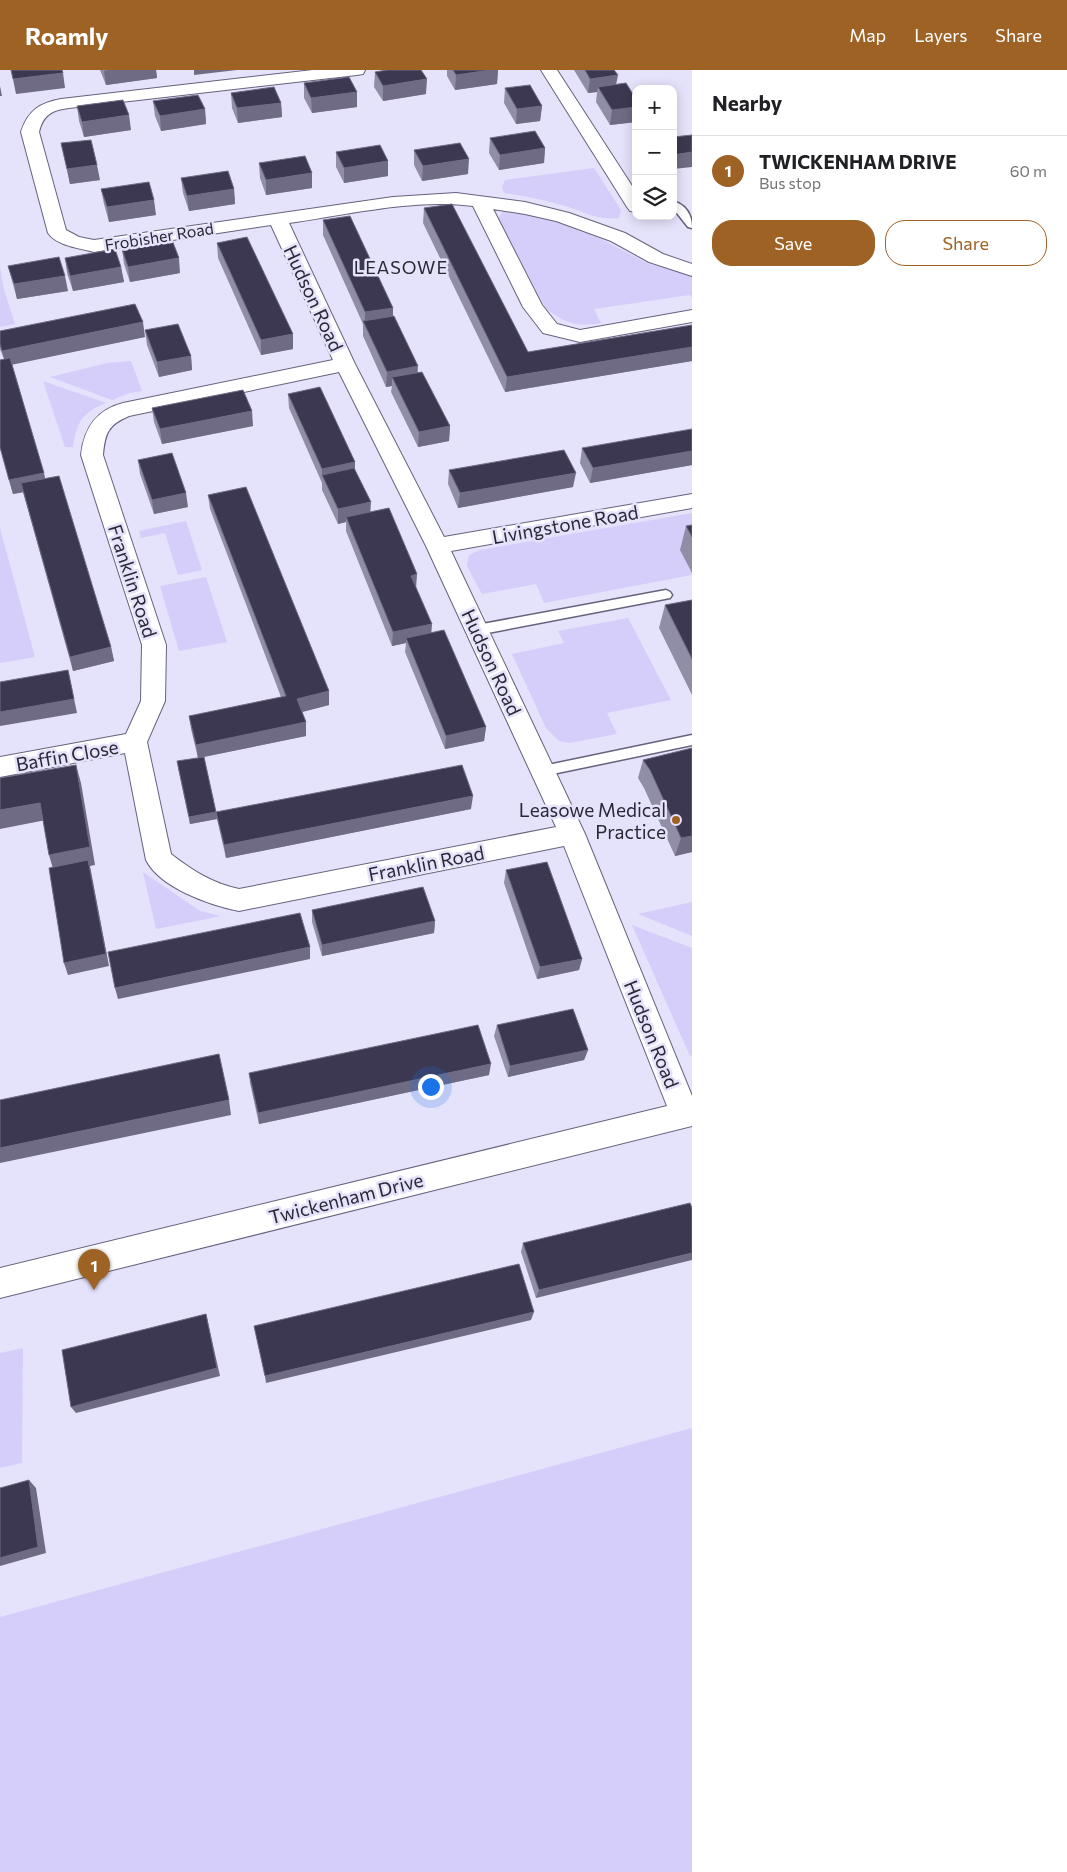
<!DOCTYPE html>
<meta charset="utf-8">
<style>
body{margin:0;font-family:Commissioner,sans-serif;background:#f2f2f2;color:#202124}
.controls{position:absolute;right:15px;top:15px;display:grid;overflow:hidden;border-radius:10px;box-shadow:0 2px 12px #0003}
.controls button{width:45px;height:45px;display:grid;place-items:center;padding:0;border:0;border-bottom:1px solid #e0e0e0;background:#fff;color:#202124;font:25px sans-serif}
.you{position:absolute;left:430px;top:1016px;width:18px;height:18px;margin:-12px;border:4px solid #fff;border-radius:50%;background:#1a73e8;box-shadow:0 0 0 8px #1a73e833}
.badge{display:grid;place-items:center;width:32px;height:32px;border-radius:50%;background:#9e6224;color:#fff;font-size:16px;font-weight:700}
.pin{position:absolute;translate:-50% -41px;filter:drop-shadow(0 1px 2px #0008)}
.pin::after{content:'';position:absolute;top:26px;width:18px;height:15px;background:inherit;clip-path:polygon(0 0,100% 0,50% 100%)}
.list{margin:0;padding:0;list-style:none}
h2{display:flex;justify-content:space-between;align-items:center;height:65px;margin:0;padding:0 20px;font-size:21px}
h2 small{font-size:16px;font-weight:400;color:#757577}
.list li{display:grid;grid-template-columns:32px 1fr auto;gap:15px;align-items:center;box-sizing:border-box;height:70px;padding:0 20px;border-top:1px solid #e0e0e0}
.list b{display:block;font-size:19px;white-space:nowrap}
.list p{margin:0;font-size:16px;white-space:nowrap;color:#757577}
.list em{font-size:16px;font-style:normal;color:#757577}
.actions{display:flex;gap:10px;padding:15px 20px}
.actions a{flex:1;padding:11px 0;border:1px solid #9e6224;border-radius:20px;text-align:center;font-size:18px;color:#9e6224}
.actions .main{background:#9e6224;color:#fff}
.icon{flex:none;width:28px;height:28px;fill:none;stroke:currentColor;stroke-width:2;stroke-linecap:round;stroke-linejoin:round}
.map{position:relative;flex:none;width:692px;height:1802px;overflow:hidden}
header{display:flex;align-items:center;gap:30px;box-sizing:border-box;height:70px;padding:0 25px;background:#9e6224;color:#fff}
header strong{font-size:24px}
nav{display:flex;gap:28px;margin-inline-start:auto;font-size:18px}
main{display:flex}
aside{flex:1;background:#fff}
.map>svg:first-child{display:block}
</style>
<header>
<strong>Roamly</strong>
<nav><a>Map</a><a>Layers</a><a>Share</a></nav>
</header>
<main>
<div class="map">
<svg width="692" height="1802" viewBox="0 0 692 1802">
<rect width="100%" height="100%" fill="#e5e2fb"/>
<g fill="#d5cefa">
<path d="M 594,98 L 621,140 L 619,148 C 598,151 582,141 562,135 C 543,130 524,126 504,123 L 502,117 L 505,110 Z"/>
<path d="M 505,140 L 528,144 L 559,153 L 599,168 L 649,194 L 692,206 L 692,228 L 690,225 L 594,239 L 601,253 C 576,257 567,254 546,239 L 498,148 Z"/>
<polygon points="0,197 4,220 15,254 0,257"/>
<polygon points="131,291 142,321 130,323 112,330 50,307 107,293"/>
<path d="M 43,311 L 106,333 C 82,343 77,351 73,377 L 65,377 Z"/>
<polygon points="692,443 692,505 544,533 536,514 482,524 467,496 469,485 480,480"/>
<polygon points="186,451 202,500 178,505 165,463 141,468 139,461"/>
<polygon points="0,458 35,587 0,593"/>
<polygon points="206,507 227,572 179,581 160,516"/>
<polygon points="628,548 671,630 607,643 617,664 569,673 559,671 546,658 512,584 564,573 558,561"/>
<polygon points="143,802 200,841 221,846 156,859"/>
<polygon points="692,832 692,866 638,844"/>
<polygon points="632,855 692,878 692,985 690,986"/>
<polygon points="23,1278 22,1393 0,1398 0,1283"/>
<polygon points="692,1358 692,1802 0,1802 0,1547"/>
</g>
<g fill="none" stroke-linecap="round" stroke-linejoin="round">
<defs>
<g id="lane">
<path d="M 673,131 C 686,135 692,145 692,158 L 688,157 L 673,138 Z"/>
<polygon points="666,520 670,522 672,525 670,528 477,565 472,563 471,560 472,557 477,555"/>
<polygon points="692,665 692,675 543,706 538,705 536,701 538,697 543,696"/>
</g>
<g id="street">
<path d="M 313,0 L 365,0 L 363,4 L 357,5 L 69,38 C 52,40 43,45 39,62 L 66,160 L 79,167 L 94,170 L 393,127 L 456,123 L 525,132 L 569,143 L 625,163 L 663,184 L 692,194 L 692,206 L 649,192 L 611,171 L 556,151 L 525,144 L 493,139 L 542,235 L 557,254 L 580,260 L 692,240 L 692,252 L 580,272 L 543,263 L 523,237 L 473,136 C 417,128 345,145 289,153 L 355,294 L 444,467 L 692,424 L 692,438 L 451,481 L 585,764 L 692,1026 L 692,1056 L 0,1228 L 0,1198 L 667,1036 L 564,776 L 239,841 C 210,835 160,818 146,790 L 125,683 L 0,707 L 0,687 L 126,664 L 141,631 L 142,575 L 81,385 C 84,358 96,340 123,333 L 333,290 L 271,155 L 94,182 C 80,178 57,176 48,163 L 21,62 C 28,40 40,33 61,29 ZM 339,302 L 426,476 L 556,757 L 239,819 C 212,813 193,801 171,784 L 147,672 L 165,631 L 166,575 L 103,385 C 105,363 108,355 129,346 Z"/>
<polygon points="541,0 557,0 636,122 636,142 630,141 627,137"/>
</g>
</defs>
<use href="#lane" stroke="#66627d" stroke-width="3"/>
<use href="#street" stroke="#66627d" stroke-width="2"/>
<use href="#lane" fill="#fff" fill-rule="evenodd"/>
<use href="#street" fill="#fff" fill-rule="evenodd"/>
</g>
<g fill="#908da6">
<polygon points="100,0 156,0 157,8 106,15"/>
<polygon points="447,0 498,0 497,14 455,20 447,6"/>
<polygon points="574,0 614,0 616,15 636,29 636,52 610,55 596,32 597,22 588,23"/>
<polygon points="375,2 426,24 383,31 374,17"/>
<polygon points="304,13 357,22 357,37 312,43 304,28"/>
<polygon points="505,18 542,36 540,51 516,54 504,33"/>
<polygon points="231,23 281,33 282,47 238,53 232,38"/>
<polygon points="153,31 205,39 206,54 161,61 155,46"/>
<polygon points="77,36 131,60 84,67 79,51"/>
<polygon points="490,68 545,78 544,93 499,100 489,83"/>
<polygon points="61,73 100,110 70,114"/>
<polygon points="635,73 636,73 636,92 633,88"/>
<polygon points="414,80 468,104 422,111 414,95"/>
<polygon points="336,82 388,106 344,113 336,97"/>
<polygon points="259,93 312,118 266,125 260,108"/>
<polygon points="181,108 234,119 235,134 189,141 183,123"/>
<polygon points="101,119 156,145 109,152 104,134"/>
<polygon points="424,138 528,282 692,255 692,291 505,322 423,153"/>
<polygon points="323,150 393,238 393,246 418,303 450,356 449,371 418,377 391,322 392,316 386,317 363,266 363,254 323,165"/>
<polygon points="217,173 293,279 261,285 218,188"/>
<polygon points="122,179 180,203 130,212 124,194"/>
<polygon points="65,188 121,197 124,212 73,221 67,203"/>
<polygon points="8,196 68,221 17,229"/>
<polygon points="145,260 191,286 192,300 159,307 147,275"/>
<polygon points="0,261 145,267 12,294 45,408 111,577 114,591 73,601 23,422 13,424 0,378 4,289 0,279"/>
<polygon points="288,324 355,392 355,399 370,442 416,518 431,563 486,657 484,671 445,679 405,582 406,573 392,576 346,461 346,452 338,454 322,420 322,413 289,338"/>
<polygon points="152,338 253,356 162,374 154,352"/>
<polygon points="582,378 692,395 590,413 580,393"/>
<polygon points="138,390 188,437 154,444 140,404"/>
<polygon points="449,400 573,417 458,438 448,414"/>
<polygon points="208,425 329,635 302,642 306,652 306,666 204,687 216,742 471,739 226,788 217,749 190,754 178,698 198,688 191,659 189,646 281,627 210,439"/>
<polygon points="692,455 692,503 680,480 686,456"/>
<polygon points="692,530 692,625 659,558 665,535"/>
<polygon points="692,678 692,782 675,786 644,718 638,708 643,690"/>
<polygon points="506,800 582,889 579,900 537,909 504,813"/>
<polygon points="312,840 435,851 434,863 322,886 312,852"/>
<polygon points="497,955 588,980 584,990 508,1007 494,966"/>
<polygon points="249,1003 489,1005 259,1054 250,1013"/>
<polygon points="692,1138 536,1228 521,1182 523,1173"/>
</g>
<g fill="#6f6b84">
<polygon points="108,0 156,0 157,8 106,15 104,1"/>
<polygon points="194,0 237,0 194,5"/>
<polygon points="491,0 498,0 497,14 455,20 456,5"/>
<polygon points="63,3 65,18 16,24 13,9"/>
<polygon points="618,5 615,20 598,17 597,22 588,23 590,9"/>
<polygon points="427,9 426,24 383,31 383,16"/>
<polygon points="0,16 2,26 0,26"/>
<polygon points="357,22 357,37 312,43 311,28"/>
<polygon points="281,33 282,47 238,53 237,38"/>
<polygon points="542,36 540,51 516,54 517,39"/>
<polygon points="636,37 636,52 610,55 612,40"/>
<polygon points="205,39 206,54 161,61 160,46"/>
<polygon points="129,45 131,60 84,67 82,52"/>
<polygon points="545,78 544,93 499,100 500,85"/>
<polygon points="692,82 692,97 673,99 673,85"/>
<polygon points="469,89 468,104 422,111 423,96"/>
<polygon points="388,91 388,106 344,113 344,98"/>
<polygon points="97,95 100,110 70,114 67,99"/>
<polygon points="312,103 312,118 266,125 266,110"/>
<polygon points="234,119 235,134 189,141 187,126"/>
<polygon points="154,130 156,145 109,152 107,137"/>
<polygon points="179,188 180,203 130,212 128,197"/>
<polygon points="121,197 124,212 73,221 70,206"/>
<polygon points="65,206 68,221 17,229 14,214"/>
<polygon points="393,238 393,253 365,254 365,242"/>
<polygon points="143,252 145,267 6,296 2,281"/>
<polygon points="293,264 293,279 261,285 261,270"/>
<polygon points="692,277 692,291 505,322 507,307"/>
<polygon points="191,286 192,300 159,307 157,292"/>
<polygon points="418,296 417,311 392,307 392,316 386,317 387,302"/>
<polygon points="252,341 253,356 162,374 160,359"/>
<polygon points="450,356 449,371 418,377 419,362"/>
<polygon points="692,381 692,395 590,413 593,398"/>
<polygon points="355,392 355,406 322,405 322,399"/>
<polygon points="44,403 47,418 13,424 9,410"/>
<polygon points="576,403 573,417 458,438 460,423"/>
<polygon points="186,423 188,437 154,444 152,430"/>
<polygon points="371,432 370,447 346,447 346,452 338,454 338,439"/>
<polygon points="417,504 416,519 411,506"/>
<polygon points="432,554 431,568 406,568 406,573 392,576 393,562"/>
<polygon points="111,577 114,591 73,601 70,587"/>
<polygon points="68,600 77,643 0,656 0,642"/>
<polygon points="329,621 329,635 298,643 297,629"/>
<polygon points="306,652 306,666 198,688 196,675"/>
<polygon points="486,657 484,671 445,679 446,666"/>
<polygon points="76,695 81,713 95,795 90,796 109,896 68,905 64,893 54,802 49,785"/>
<polygon points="473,726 471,739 226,788 224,775"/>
<polygon points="40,733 46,750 0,759 0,740"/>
<polygon points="216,742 217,749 190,754 189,747"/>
<polygon points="692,766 692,782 675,786 681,768"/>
<polygon points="435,851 434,863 322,886 322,875"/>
<polygon points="310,877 310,889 118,929 115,918"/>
<polygon points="582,889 579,900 537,909 540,897"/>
<polygon points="588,980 584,990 508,1007 510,996"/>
<polygon points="491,994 489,1005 259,1054 258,1043"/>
<polygon points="229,1030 231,1045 0,1093 0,1078"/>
<polygon points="692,1183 692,1190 536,1228 539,1220"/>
<polygon points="534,1242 531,1250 266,1313 265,1306"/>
<polygon points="206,1244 220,1306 76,1343 71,1337"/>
<polygon points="29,1410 36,1418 46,1483 0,1496 0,1488"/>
</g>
<g fill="#3c3851" stroke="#6f6b84">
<polygon points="11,0 62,0 63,3 13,9"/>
<polygon points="387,0 421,0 427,9 383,16 375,2"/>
<polygon points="453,0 491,0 456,5"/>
<polygon points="585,0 614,0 618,5 590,9"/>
<polygon points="349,7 357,22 311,28 304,13"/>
<polygon points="626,13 636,29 636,37 612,40 598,17"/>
<polygon points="530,15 542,36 517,39 505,18"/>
<polygon points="274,17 281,33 237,38 231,23"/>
<polygon points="198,25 205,39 160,46 153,31"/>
<polygon points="123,30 129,45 82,52 77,36"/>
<polygon points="535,61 545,78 500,85 490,68"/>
<polygon points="692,65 692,82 673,85 673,67"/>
<polygon points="91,70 97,95 67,99 61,73"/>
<polygon points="460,73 469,89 423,96 414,80"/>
<polygon points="380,75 388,91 344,98 336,82"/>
<polygon points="305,86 312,103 266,110 259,93"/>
<polygon points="228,101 234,119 187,126 181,108"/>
<polygon points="149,112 154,130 107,137 101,119"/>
<polygon points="452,134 528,282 692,255 692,277 507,307 424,138"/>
<polygon points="350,146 393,238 365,242 323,150"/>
<polygon points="247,167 293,264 261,270 217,173"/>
<polygon points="172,170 179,188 128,197 122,179"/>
<polygon points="115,179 121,197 70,206 65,188"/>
<polygon points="59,187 65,206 14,214 8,196"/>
<polygon points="135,234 143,252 2,281 0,274 0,261"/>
<polygon points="394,246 418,296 387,302 363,251"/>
<polygon points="178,254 191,286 157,292 145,260"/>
<polygon points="10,288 44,403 9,410 0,377 0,290"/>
<polygon points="422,302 450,356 419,362 392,307"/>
<polygon points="320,317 355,392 322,399 288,324"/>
<polygon points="243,320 252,341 160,359 152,338"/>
<polygon points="692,359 692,381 593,398 582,378"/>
<polygon points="564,380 576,403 460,423 449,400"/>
<polygon points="172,383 186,423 152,430 138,390"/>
<polygon points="354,398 371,432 338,439 322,405"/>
<polygon points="59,406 111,577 70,587 21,413"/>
<polygon points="246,417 329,621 297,629 306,652 196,675 189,646 286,626 208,425"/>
<polygon points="389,438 417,504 411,506 432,554 393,562 346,447"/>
<polygon points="692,455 692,467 686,456"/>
<polygon points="692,530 692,589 665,535"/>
<polygon points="444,560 486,657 446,666 406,568"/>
<polygon points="68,600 74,629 0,642 0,612"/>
<polygon points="692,678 692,766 681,768 650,700 643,690"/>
<polygon points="204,687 216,742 189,747 177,691"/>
<polygon points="76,695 90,777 49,785 40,733 0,740 0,708"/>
<polygon points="462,695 473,726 224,775 216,742"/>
<polygon points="88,790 106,884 64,893 49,798"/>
<polygon points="547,792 582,889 540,897 506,800"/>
<polygon points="423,817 435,851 322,875 312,840"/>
<polygon points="300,843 310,877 115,918 108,882"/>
<polygon points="573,939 588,980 510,996 497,955"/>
<polygon points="478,955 491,994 258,1043 249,1003"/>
<polygon points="219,984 229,1030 0,1078 0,1030"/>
<polygon points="690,1133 692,1138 692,1183 539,1220 523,1173"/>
<polygon points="519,1194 534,1242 265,1306 254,1256"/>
<polygon points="206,1244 217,1298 71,1337 62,1280"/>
<polygon points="29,1410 38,1477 0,1488 0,1418"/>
</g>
<circle fill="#9e6224" stroke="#e5e2fb" stroke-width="2" cx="676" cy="750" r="5"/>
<g text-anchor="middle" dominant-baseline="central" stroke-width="5" stroke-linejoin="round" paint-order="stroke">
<g font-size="16" fill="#2a2834" stroke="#e5e2fb">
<text transform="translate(159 166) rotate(-9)">Frobisher Road</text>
</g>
<g font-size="18" letter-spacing="1" fill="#2a2834" stroke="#e5e2fb">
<text x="401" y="197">LEASOWE</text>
</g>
<g font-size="19" fill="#2a2834" stroke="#e5e2fb">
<text transform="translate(314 228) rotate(65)">Hudson Road</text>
<text transform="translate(565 454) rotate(-10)">Livingstone Road</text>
<text transform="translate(133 511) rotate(72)">Franklin Road</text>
<text transform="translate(492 592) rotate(65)">Hudson Road</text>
<text transform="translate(67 685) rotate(-10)">Baffin Close</text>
<text transform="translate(426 793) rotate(-11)">Franklin Road</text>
<text transform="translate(652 964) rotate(68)">Hudson Road</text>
<text transform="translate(346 1128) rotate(-14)">Twickenham Drive</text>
</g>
<g font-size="19" fill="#2a2834" stroke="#e5e2fb" text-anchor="end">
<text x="666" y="739">Leasowe Medical<tspan x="666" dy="22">Practice</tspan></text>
</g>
</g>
</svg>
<div class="controls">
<button>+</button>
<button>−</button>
<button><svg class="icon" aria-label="layers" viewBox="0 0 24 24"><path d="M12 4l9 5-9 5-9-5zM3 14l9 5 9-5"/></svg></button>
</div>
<div class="you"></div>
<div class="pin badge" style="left:94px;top:1220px">1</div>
</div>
<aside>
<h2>Nearby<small></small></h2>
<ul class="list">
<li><span class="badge">1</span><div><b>TWICKENHAM DRIVE</b><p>Bus stop</p></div><em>60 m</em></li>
</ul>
<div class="actions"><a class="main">Save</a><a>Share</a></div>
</aside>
</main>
